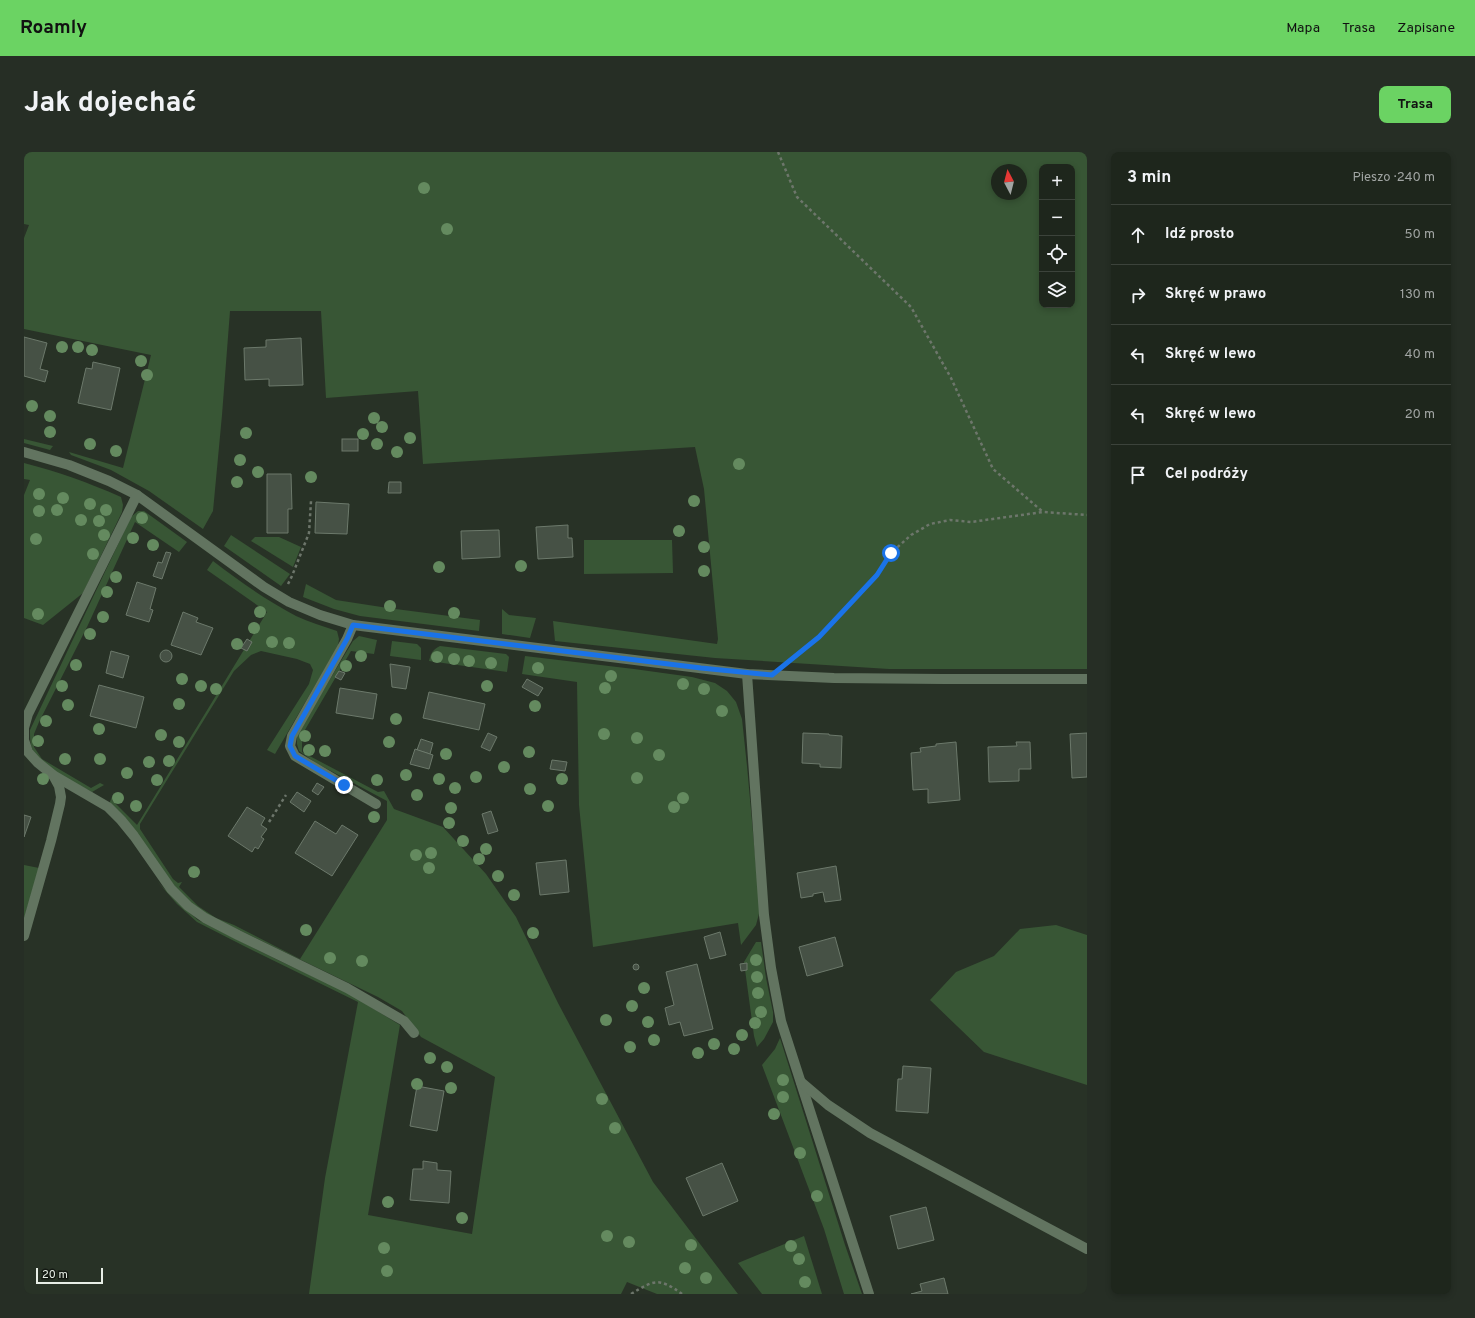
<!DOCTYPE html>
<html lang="pl">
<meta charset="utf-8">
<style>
body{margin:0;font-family:Overpass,sans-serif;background:#262e25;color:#f1f3f6}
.controls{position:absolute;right:12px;top:12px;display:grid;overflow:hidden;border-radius:8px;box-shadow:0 2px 6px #0003}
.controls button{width:36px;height:36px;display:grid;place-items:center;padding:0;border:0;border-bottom:1px solid #3c433b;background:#1e261c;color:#f1f3f6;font:20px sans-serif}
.compass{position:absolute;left:967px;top:12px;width:36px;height:36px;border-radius:50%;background:#1e261c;box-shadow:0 2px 6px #0003;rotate:353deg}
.scale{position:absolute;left:12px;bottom:10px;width:67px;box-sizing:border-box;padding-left:4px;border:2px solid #e7eee6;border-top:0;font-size:11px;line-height:14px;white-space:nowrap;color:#e7eee6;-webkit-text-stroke:3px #141913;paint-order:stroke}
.stop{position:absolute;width:12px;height:12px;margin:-9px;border:3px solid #1a73e8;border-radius:50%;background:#fff}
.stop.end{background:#1a73e8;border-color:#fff;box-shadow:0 1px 4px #0008}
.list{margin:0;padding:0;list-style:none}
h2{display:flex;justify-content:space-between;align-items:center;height:52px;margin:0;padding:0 16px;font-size:17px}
h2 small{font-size:13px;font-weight:400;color:#a1a5a3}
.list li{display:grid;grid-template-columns:26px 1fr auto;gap:12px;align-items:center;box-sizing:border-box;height:60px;padding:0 16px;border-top:1px solid #3c433b}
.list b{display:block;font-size:15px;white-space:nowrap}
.list em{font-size:13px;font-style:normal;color:#a1a5a3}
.icon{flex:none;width:22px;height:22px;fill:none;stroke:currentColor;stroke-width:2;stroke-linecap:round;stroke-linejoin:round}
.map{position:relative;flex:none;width:1063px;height:1142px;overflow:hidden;border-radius:8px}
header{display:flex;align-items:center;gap:24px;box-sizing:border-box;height:56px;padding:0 20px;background:#6bd363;color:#111}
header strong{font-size:19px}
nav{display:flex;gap:22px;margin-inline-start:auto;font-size:14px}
.intro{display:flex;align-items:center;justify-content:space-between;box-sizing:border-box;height:96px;padding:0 24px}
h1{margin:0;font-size:28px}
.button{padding:10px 18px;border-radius:8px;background:#6bd363;color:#111;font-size:14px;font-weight:700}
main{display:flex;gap:24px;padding:0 24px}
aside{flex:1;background:#1e261c;border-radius:8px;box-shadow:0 2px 6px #0003}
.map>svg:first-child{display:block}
</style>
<header>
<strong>Roamly</strong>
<nav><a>Mapa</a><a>Trasa</a><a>Zapisane</a></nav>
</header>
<div class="intro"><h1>Jak dojechać</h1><a class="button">Trasa</a></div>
<main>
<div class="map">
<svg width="1063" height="1142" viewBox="0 0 1063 1142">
<rect width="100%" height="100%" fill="#283226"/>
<g fill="#385635" fill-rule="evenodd">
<path d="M 0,0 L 1063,0 L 1063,517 L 865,517 L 691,506 L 531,489 L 529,469 L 693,492 L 694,487 L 680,337 L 671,295 L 399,312 L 394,239 L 302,246 L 297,159 L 206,159 L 198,263 L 189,359 L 179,377 L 125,339 L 87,318 L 47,303 L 45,300 L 99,316 L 127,203 L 0,177 L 0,86 L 5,73 L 0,72 ZM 1018,15 L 1048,15 L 1048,153 L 1018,153 ZM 973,18 L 997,18 L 997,42 L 973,42 Z"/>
<polygon points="0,287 29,294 26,298 0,291"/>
<path d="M 0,311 C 35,320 63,330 97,345 L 99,353 L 98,360 L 59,441 L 19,473 L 0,466 L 0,343 L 6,328 L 0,327 Z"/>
<path d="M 114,359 L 120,359 L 163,390 L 155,400 L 111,370 L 63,475 L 15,570 L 10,582 L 10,595 L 18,607 L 67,636 L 76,631 L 80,633 L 68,640 C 48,629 21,619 9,599 C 6,593 6,585 6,578 L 107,365 Z"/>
<polygon points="207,383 266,422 257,434 200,394"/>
<polygon points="231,385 255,385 277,395 269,415 227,389"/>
<polygon points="560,388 648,388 649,421 560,422"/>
<path d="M 189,409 C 215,429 242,448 272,464 C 285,470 299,474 313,479 L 315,487 L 314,494 L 251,602 L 243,598 L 285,532 L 289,518 L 286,512 L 273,507 L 237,499 L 227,503 L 210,519 L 116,672 L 116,677 L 149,727 L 154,731 L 158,730 L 155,735 L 174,754 L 192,766 L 210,773 L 276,807 L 363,668 L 363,649 L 292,611 L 275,599 L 273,592 L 273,582 L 329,489 L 335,484 L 353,488 L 350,502 L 327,499 L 278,583 L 278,600 L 354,640 L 360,639 L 370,657 L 419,675 L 462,722 L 492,765 L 534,851 L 629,1030 L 714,1142 L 633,1142 L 603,1130 L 597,1142 L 285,1142 L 301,1026 L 334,850 L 220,794 L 173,770 L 153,752 L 133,729 L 153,750 L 174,768 L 254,808 L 324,841 L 376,873 L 344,1063 L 448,1082 L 471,925 L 397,885 L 378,859 L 354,845 L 186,764 L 171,755 L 156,741 L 85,652 L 90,640 L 88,648 L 113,673 L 243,460 L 183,418 Z"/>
<polygon points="282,432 312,448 364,456 456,468 455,479 336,464 310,457 279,445"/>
<polygon points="478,457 485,463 512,466 506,486 478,482"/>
<polygon points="368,489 393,492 397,496 397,508 366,504"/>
<path d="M 416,494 L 482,502 L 485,505 L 483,520 L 405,509 C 407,501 408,498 416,494 Z"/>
<polygon points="501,504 610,517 668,525 691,531 703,539 712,550 718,567 723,614 736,758 732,773 717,793 714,771 569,795 555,653 553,530 498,522"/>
<polygon points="0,713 15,716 0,767"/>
<polygon points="1032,773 1063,783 1063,933 960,900 906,848 932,820 970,804 996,777"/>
<polygon points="732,790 737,790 742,826 749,860 749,870 740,887 733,895 730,884 720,810"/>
<polygon points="756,886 821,1093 838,1142 820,1142 800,1077 738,913 751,897"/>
<polygon points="780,1084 798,1142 738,1142 714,1111"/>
</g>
<g fill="#465145" stroke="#6c796b">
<polygon points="0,185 23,191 16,217 24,219 21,230 0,224"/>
<polygon points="277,186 279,233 245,234 245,227 221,228 220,196 242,195 242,188"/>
<polygon points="69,210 96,216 87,258 54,251 62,216 68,217"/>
<rect x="318" y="287" width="16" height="12"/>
<polygon points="243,322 267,322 268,357 264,357 264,381 243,381"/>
<polygon points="365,330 377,330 377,341 364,341"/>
<polygon points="292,350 325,352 323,382 291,381"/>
<polygon points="544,373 544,386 548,386 549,405 514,407 512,375"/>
<polygon points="475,378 476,405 438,407 437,379"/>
<polygon points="142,400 147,401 138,427 129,424 134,410 138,411"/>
<polygon points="113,430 132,436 126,457 129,458 125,470 102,463"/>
<polygon points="159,460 174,466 172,470 189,476 177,503 147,493"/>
<polygon points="223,487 228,490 223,499 217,496"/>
<circle cx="142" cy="504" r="6"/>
<polygon points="87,499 105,504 99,526 82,521"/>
<polygon points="366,512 386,515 382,537 368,535"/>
<polygon points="315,519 321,521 317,528 311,525"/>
<polygon points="503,527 519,536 514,544 498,535"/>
<polygon points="75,533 120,545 112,576 66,564"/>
<polygon points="316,536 353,542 349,567 312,561"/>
<polygon points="405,540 461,552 455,578 399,566"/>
<polygon points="464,581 473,585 466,599 457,595"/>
<polygon points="779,581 805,582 805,583 818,584 817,616 796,615 796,612 778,611"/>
<polygon points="1063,581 1063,625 1048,626 1046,582"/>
<polygon points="397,587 409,591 406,602 393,598"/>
<polygon points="932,590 936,648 904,651 904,637 889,638 887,601 897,600 896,596 912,594 912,592"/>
<polygon points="992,590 1006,590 1007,617 995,617 995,629 965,630 964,595 993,594"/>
<polygon points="391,597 409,603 405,617 386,612"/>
<polygon points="528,608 543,610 541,619 526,617"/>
<polygon points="293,631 300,635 294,643 288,639"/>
<polygon points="273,640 287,649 280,660 266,650"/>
<polygon points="223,655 241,666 237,673 243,677 237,685 240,687 234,697 231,695 228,700 204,684"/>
<polygon points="467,659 474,679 464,682 458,662"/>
<polygon points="0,663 7,665 0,685"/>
<polygon points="291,669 312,682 318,673 334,683 308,724 271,701"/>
<polygon points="542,708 545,740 516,743 512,711"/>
<polygon points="812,714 817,748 801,750 799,740 789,742 789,744 777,746 773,721"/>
<polygon points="696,780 702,803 686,807 680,785"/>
<polygon points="811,785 819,814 783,824 775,795"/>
<polygon points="723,811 723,818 717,819 716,812"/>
<polygon points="673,812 689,877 660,884 656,870 645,873 641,856 650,853 642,820"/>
<circle cx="612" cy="815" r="3"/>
<polygon points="879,914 907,916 904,961 872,959 874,927 878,927"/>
<polygon points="393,934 420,939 413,979 386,974"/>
<polygon points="399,1009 413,1011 413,1018 427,1019 425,1051 386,1048 389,1017 399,1017"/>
<polygon points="698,1011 714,1049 679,1064 662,1026"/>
<polygon points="902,1055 910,1088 874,1097 866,1064"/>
<polygon points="920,1126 924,1142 887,1142 898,1139 896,1132"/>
</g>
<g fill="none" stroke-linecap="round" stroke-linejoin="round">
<g stroke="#6d766b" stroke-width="2.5" stroke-dasharray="3 3" stroke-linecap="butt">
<polyline points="754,0 773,45 887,155 927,226 969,317 1019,360"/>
<polyline points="264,432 268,424 285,381 287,349"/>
<polyline points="767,508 795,485 853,423 867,401 887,383 906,372 926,368 947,370 1019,360 1063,363"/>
<polyline points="245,670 262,643"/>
<path d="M 607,1142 C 630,1128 635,1125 658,1142"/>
</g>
<g stroke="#627460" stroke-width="10">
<polyline points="0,300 45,313 85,329 113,343 240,435 265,450 296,463 329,473 723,522 810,526 919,527 1063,527"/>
<polyline points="329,473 323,487 268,584 266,594 271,604 352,652"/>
<polyline points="723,522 740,763 747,816 757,869 845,1142"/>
<polyline points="0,586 0,576 4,562 113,343"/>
<polyline points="0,588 4,600 13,610 29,623 84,655 97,668 110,684 147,737 164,754 181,766 214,783 323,836 380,869 390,881"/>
<polyline points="0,784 27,689 36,652 37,645 35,634 29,623"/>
<polyline points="777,930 804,953 846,981 1063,1097"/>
</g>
</g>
<g fill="#648a5f">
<circle cx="400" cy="36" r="6"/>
<circle cx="423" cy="77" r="6"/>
<circle cx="38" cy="195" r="6"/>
<circle cx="54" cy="195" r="6"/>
<circle cx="68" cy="198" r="6"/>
<circle cx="117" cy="209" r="6"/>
<circle cx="123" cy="223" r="6"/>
<circle cx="8" cy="254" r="6"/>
<circle cx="26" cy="264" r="6"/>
<circle cx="350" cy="266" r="6"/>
<circle cx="358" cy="275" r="6"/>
<circle cx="26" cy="280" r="6"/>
<circle cx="222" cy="281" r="6"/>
<circle cx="339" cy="282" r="6"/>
<circle cx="386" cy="286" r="6"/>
<circle cx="66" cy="292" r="6"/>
<circle cx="353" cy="292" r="6"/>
<circle cx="92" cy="299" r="6"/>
<circle cx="373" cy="300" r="6"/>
<circle cx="216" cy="308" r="6"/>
<circle cx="715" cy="312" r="6"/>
<circle cx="234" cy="320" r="6"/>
<circle cx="287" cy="325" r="6"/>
<circle cx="213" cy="330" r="6"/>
<circle cx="15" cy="342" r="6"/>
<circle cx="39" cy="346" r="6"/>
<circle cx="670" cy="349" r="6"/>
<circle cx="66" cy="352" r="6"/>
<circle cx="33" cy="358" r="6"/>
<circle cx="82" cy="358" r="6"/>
<circle cx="15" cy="359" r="6"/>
<circle cx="118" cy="366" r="6"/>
<circle cx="57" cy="368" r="6"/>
<circle cx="75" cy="369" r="6"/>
<circle cx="655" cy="379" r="6"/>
<circle cx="80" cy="383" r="6"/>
<circle cx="109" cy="386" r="6"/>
<circle cx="12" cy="387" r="6"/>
<circle cx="129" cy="393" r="6"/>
<circle cx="680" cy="395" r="6"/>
<circle cx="69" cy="402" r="6"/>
<circle cx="497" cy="414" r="6"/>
<circle cx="415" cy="415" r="6"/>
<circle cx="680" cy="419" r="6"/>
<circle cx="92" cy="425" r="6"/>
<circle cx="83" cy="440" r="6"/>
<circle cx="366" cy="454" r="6"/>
<circle cx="236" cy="460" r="6"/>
<circle cx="430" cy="461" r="6"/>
<circle cx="14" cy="462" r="6"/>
<circle cx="79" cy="465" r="6"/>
<circle cx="230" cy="476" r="6"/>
<circle cx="66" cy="482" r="6"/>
<circle cx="248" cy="490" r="6"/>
<circle cx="265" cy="491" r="6"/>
<circle cx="213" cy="492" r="6"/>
<circle cx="337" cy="504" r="6"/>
<circle cx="413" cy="505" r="6"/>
<circle cx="430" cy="507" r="6"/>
<circle cx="445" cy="509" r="6"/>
<circle cx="467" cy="511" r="6"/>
<circle cx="52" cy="513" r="6"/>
<circle cx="322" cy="514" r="6"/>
<circle cx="514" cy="516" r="6"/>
<circle cx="587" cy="524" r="6"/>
<circle cx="158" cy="527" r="6"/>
<circle cx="659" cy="532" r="6"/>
<circle cx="38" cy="534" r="6"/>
<circle cx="177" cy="534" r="6"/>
<circle cx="463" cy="534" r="6"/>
<circle cx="581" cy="536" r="6"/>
<circle cx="192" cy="537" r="6"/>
<circle cx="680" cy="537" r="6"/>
<circle cx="155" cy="552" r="6"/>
<circle cx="44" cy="553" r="6"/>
<circle cx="511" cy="554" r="6"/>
<circle cx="698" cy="559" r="6"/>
<circle cx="372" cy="567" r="6"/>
<circle cx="22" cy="569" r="6"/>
<circle cx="75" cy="577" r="6"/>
<circle cx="580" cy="582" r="6"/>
<circle cx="137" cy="583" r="6"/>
<circle cx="281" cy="584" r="6"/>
<circle cx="613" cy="586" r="6"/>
<circle cx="14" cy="589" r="6"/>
<circle cx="155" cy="590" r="6"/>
<circle cx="365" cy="590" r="6"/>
<circle cx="285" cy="598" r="6"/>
<circle cx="301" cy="599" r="6"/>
<circle cx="505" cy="600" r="6"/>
<circle cx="422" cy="602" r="6"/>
<circle cx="635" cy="603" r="6"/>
<circle cx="41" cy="607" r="6"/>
<circle cx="76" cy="607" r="6"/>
<circle cx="145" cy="609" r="6"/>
<circle cx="125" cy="610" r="6"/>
<circle cx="480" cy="615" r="6"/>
<circle cx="103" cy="621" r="6"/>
<circle cx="382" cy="623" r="6"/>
<circle cx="452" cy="625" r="6"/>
<circle cx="613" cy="626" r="6"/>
<circle cx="19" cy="627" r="6"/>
<circle cx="415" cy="627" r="6"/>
<circle cx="538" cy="627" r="6"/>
<circle cx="133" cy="628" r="6"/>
<circle cx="353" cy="628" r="6"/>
<circle cx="431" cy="636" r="6"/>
<circle cx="506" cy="637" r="6"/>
<circle cx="393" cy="643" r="6"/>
<circle cx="94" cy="646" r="6"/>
<circle cx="659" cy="646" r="6"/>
<circle cx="112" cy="654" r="6"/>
<circle cx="524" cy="654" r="6"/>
<circle cx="650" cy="655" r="6"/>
<circle cx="427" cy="656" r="6"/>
<circle cx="350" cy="665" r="6"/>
<circle cx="425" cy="671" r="6"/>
<circle cx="439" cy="689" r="6"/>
<circle cx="462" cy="697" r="6"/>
<circle cx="407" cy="701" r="6"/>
<circle cx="392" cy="703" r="6"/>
<circle cx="455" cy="707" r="6"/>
<circle cx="405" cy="716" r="6"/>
<circle cx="170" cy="720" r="6"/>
<circle cx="474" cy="724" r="6"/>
<circle cx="490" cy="743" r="6"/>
<circle cx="282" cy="778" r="6"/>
<circle cx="509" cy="781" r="6"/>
<circle cx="306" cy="806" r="6"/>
<circle cx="732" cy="808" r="6"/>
<circle cx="338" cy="809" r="6"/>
<circle cx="733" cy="825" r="6"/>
<circle cx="620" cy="836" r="6"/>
<circle cx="734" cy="841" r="6"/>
<circle cx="608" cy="854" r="6"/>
<circle cx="737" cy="860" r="6"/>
<circle cx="582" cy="868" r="6"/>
<circle cx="624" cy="870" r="6"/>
<circle cx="731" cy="871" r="6"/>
<circle cx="718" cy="883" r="6"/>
<circle cx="630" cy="888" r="6"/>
<circle cx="690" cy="892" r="6"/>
<circle cx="606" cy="895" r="6"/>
<circle cx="710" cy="897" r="6"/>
<circle cx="674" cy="901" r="6"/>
<circle cx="406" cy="906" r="6"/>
<circle cx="423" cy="915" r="6"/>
<circle cx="759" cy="928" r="6"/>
<circle cx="393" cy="932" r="6"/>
<circle cx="427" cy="936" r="6"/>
<circle cx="759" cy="945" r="6"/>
<circle cx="578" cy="947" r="6"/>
<circle cx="750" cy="962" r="6"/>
<circle cx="591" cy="976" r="6"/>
<circle cx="776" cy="1001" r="6"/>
<circle cx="793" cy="1044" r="6"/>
<circle cx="364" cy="1050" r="6"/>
<circle cx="438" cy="1066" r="6"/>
<circle cx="583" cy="1084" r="6"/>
<circle cx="605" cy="1090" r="6"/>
<circle cx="667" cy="1093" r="6"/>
<circle cx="767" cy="1094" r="6"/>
<circle cx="360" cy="1096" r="6"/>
<circle cx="775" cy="1107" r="6"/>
<circle cx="661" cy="1116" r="6"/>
<circle cx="363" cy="1119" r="6"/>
<circle cx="682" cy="1126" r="6"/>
<circle cx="781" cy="1130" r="6"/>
</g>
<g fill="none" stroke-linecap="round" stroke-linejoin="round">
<polyline stroke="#1a73e8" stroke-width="5" points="320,633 271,604 266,594 268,584 323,487 329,473 677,516 748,523 795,485 853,423 867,401"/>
</g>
</svg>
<div class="controls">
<button>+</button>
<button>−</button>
<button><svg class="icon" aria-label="locate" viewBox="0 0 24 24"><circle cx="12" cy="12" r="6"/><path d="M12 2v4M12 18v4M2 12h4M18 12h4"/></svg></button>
<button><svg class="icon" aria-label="layers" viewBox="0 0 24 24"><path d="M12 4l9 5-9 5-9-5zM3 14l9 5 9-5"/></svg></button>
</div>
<svg class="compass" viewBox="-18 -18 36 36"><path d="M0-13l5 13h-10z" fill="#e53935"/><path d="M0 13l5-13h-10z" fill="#a1a5a3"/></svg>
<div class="scale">20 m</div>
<div class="stop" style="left:867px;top:401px"></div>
<div class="stop end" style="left:320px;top:633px"></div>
</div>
<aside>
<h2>3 min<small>Pieszo · 240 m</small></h2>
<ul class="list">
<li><svg class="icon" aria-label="ahead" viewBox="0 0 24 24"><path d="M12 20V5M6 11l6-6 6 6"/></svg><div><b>Idź prosto</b></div><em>50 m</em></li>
<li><svg class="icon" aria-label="right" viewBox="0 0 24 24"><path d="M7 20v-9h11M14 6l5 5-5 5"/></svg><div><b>Skręć w prawo</b></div><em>130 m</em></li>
<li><svg class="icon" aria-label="left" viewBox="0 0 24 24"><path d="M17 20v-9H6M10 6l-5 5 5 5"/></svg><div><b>Skręć w lewo</b></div><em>40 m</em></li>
<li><svg class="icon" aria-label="left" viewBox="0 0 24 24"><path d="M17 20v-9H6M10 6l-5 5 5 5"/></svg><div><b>Skręć w lewo</b></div><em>20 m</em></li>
<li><svg class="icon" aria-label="arrive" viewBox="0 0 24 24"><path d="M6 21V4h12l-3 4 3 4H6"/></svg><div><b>Cel podróży</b></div></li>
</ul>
</aside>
</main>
